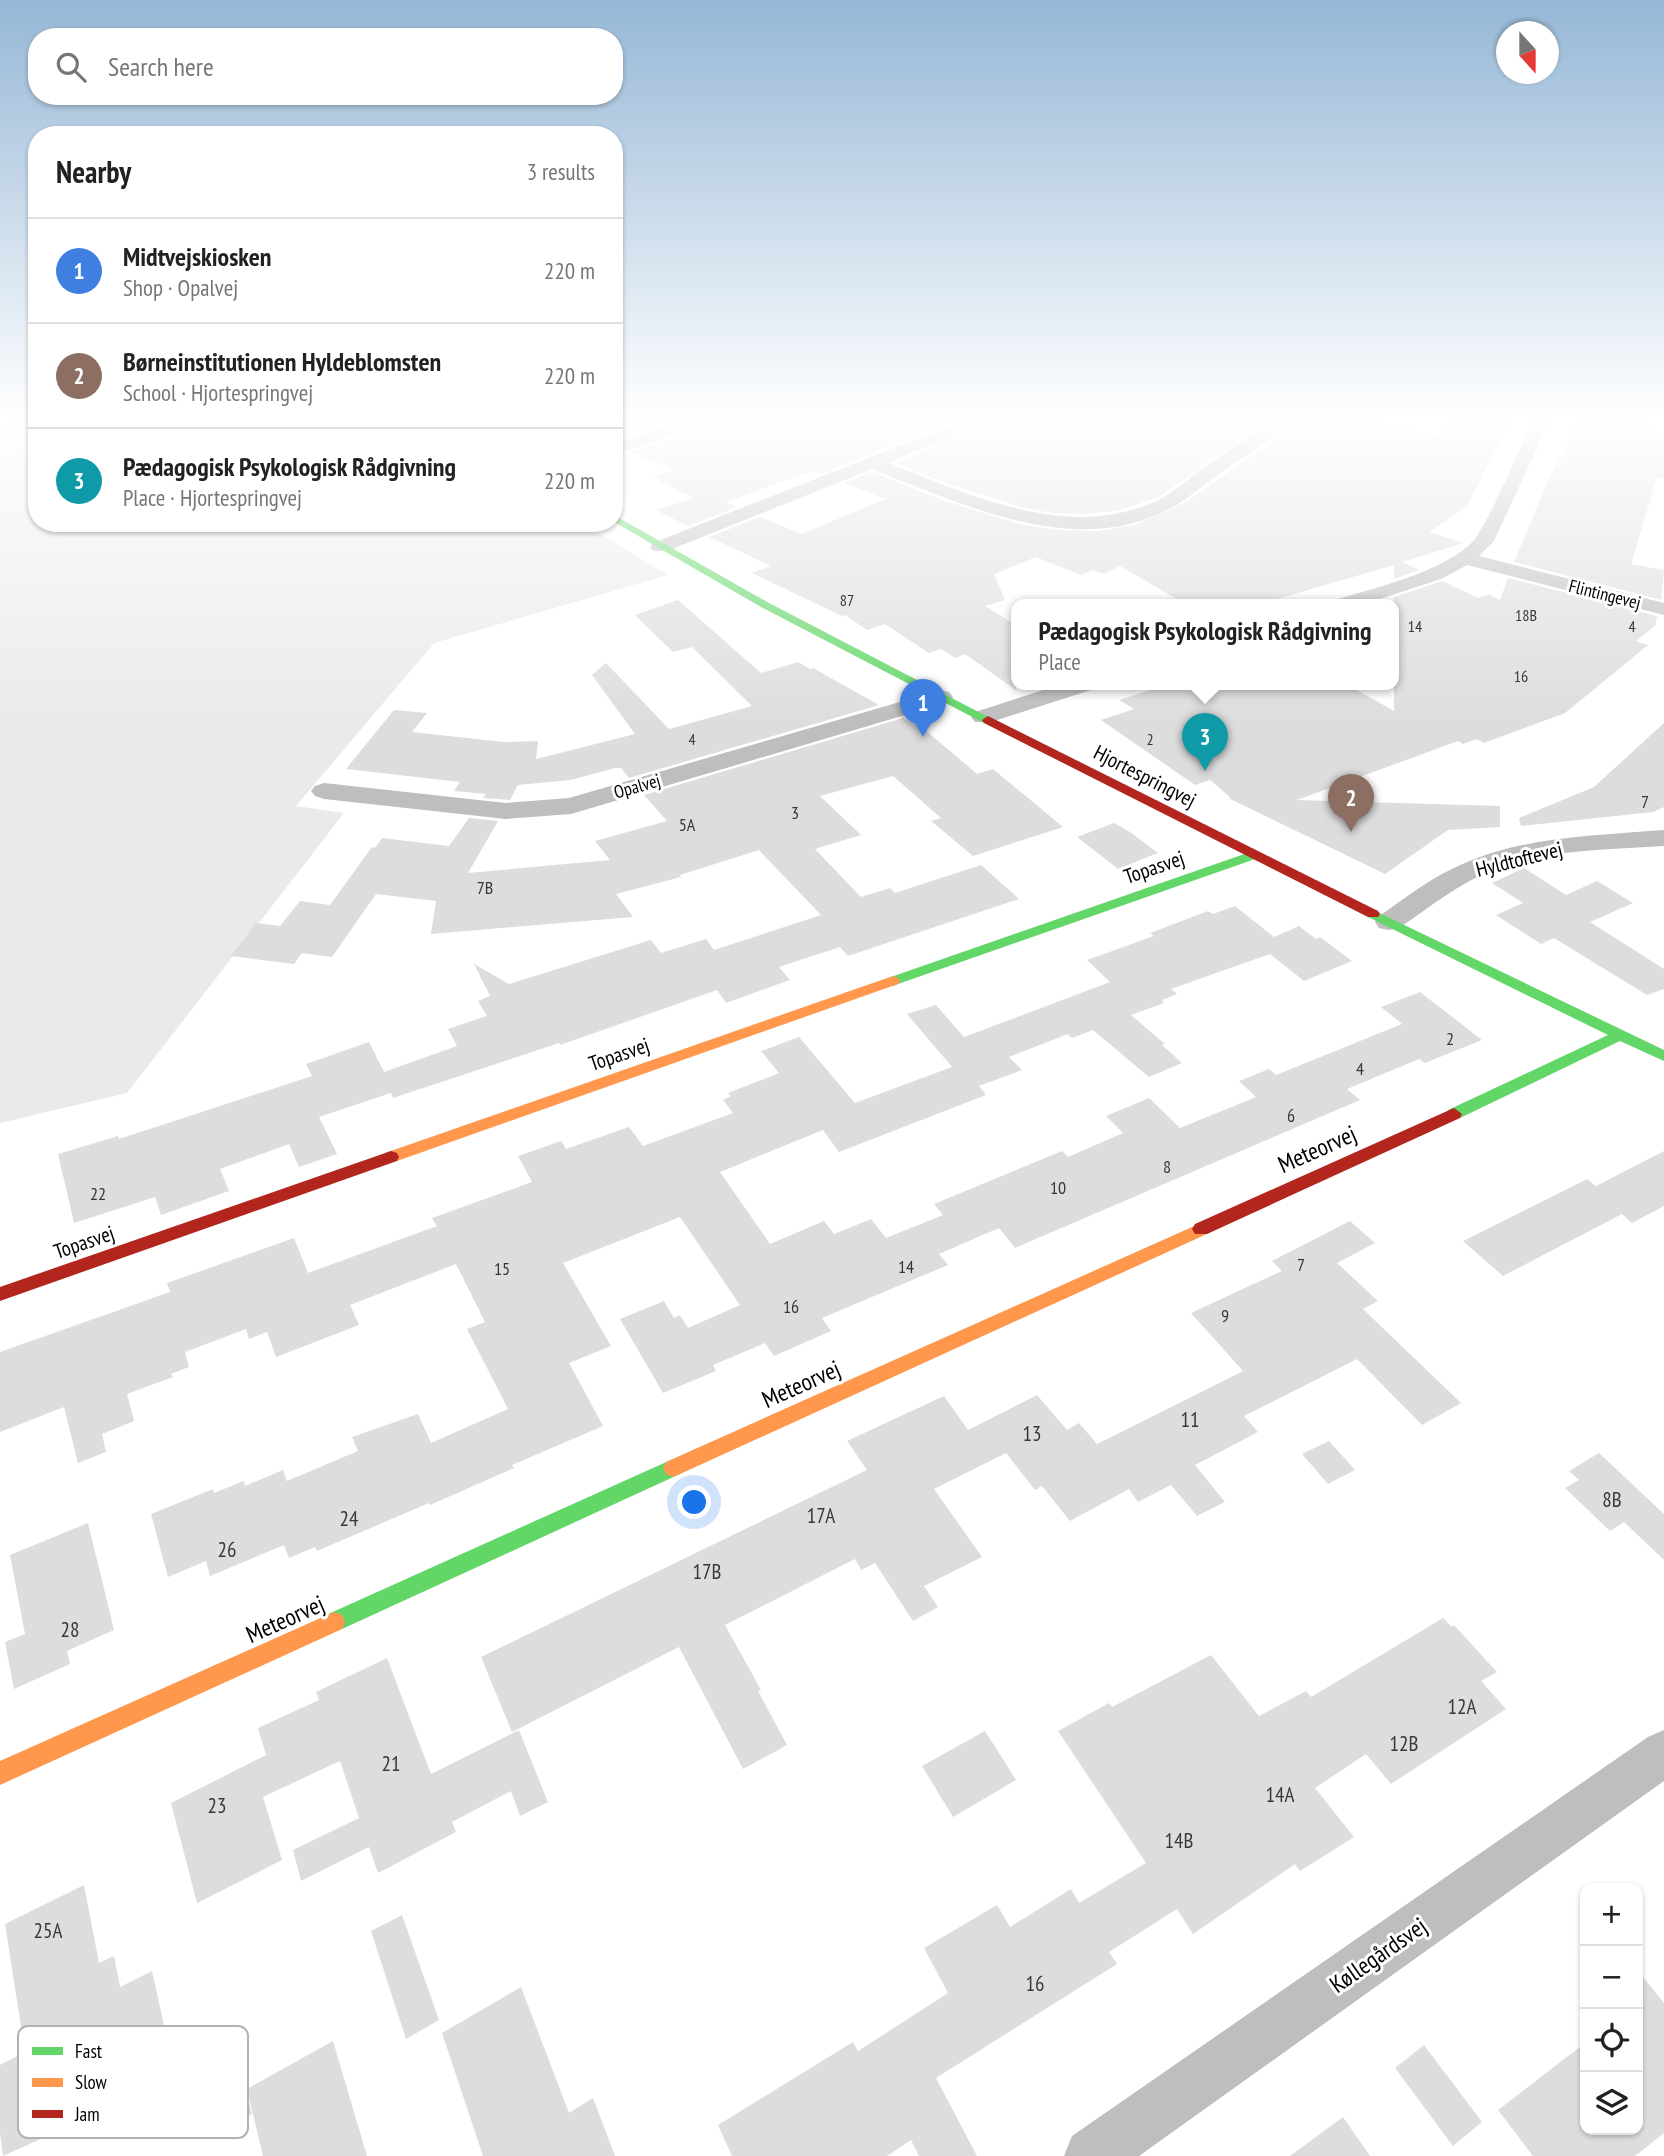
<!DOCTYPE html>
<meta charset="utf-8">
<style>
body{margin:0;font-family:"PT Sans Narrow",sans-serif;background:#f2f2f2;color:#222}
.controls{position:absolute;right:21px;bottom:21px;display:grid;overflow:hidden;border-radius:14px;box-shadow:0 2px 5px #0004}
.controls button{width:63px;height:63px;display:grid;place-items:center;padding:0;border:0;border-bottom:2px solid #e0e0e0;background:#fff;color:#222;font:35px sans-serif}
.compass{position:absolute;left:1496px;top:21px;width:63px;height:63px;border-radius:50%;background:#fff;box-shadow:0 2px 5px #0004;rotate:159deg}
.you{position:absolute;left:695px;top:1503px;width:24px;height:24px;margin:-18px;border:5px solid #fff;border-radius:50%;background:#1a73e8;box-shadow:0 0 0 10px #1a73e833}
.badge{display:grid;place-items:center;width:46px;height:46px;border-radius:50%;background:#0b8043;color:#fff;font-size:23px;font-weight:700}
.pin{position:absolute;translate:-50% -58px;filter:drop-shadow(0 2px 4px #0008)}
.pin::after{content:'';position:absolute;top:37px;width:24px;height:21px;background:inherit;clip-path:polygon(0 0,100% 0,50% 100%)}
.popup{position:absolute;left:1011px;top:599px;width:388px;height:91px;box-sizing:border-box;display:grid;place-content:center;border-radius:14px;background:#fff;filter:drop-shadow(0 2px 5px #0005);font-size:23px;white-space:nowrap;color:#767676}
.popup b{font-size:26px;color:#222}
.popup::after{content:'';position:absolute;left:50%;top:100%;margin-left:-14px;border:14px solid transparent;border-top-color:#fff}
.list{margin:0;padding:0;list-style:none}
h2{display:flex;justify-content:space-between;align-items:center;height:91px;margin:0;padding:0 28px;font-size:30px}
h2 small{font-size:23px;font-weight:400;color:#767676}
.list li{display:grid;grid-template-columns:46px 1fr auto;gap:21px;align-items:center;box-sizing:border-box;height:105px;padding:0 28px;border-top:2px solid #e0e0e0}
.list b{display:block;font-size:26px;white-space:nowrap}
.list p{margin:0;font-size:23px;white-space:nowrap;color:#767676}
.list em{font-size:23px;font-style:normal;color:#767676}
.icon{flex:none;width:38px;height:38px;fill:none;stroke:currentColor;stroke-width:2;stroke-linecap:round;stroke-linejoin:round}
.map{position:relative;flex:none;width:1664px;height:2156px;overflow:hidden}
.search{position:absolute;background:#fff;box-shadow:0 2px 5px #0004;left:28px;top:28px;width:595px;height:77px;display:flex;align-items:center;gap:18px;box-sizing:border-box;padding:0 24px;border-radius:28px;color:#767676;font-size:26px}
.panel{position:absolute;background:#fff;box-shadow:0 2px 5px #0004;left:28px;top:126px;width:595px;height:406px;border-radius:28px}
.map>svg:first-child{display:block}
</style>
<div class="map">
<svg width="1664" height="2156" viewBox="0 0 1664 2156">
<rect width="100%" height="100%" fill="#fff"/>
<polygon fill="#eaeaea" points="22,420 37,420 37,523 582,523 668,575 434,643 296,806 344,813 127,1093 0,1123 0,425"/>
<g fill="#ddd">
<polygon points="614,420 673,420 614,441"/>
<polygon points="709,420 956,420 820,474 811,471 726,502 737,507 688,526 656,510 693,498 653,477 675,470 631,452 706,426"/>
<polygon points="990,420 1267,420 1159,497 1120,510 1087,514 1053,513 1020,507 953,486 895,463"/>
<polygon points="1294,420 1366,420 1440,437 1450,420 1511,420 1467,506 1429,532 1464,543 1402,562 1419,570 1394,579 1394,565 1256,605 1187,605 1120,566 1104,574 1093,570 1081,575 1036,557 994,574 1005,600 985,606 1016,625 1016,690 965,654 956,658 941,649 929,653 885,624 867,630 845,615 842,616 752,573 771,566 709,537 760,517 802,534 886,499 844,483 872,472 942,500 1019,524 1058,530 1097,531 1135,525 1186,502 1270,443"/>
<polygon points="1580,420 1631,420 1653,424 1651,432 1664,435 1664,479 1657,477 1631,564 1664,570 1661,600 1514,562 1553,469 1559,457 1562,457 1573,427 1577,428"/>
<polygon points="1508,578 1657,616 1655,626 1636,641 1648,645 1565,713 1484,743 1477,739 1463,744 1458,741 1297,800 1500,806 1500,827 1448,830 1385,874 1228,798 1231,798 1210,780 1195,785 1101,720 1134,709 1119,700 1167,685 1348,685 1394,711 1394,597 1442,581 1478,598 1489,594 1500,600"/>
<polygon points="678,600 761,673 798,662 810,669 813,668 879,705 629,778 621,768 615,768 571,780 518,785 510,800 483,798 486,794 454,791 460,782 346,769 394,710 427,713 412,732 504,742 538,741 536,759 635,734 592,675 606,663 669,729 752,706 692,647 673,652 635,615"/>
<polygon points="903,718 924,729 977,774 993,769 1063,827 973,856 931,821 941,818 893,776 820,796 861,835 815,849 861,897 890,888 895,893 981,865 1019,899 848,956 840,947 779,967 790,980 726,1003 717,990 560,1045 559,1043 393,1098 391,1093 319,1117 337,1154 299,1167 289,1144 220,1169 229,1191 161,1215 155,1197 74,1223 58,1154 118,1136 119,1139 312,1076 306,1064 369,1042 384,1072 457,1046 448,1029 487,1016 478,1001 490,996 474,964 509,984 651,940 661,953 706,939 714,950 821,915 759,850 680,875 681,877 616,894 633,917 431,934 436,901 376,894 332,957 302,953 294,964 231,956 256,923 280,926 300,901 330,905 372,847 375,848 382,838 449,846 469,818 498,821 468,873 610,860 595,841 667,821 644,795"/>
<polygon points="1664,723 1664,807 1653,812 1521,826 1519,818 1594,787"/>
<polygon points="1114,823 1130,832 1158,853 1118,869 1077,837"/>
<polygon points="1524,868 1566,895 1597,881 1633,903 1590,922 1664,969 1664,989 1647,995 1554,938 1541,944 1496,915 1523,903 1492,883"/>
<polygon points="1235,906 1274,937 1299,926 1316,939 1320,937 1352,961 1304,981 1270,954 1171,989 1177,994 1162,1000 1164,1003 1131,1015 1165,1044 1162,1045 1182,1063 1149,1077 1093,1030 1072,1038 1068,1034 1009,1057 1022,1070 979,1086 986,1095 839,1152 823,1130 720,1172 770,1244 824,1221 834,1234 871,1219 886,1238 943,1215 934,1204 1062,1151 1068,1157 1123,1133 1106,1116 1149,1098 1180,1128 1256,1097 1239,1081 1269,1069 1276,1075 1402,1024 1381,1007 1420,992 1482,1040 1425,1063 1419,1059 1347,1089 1360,1100 1015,1248 999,1228 939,1254 948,1265 822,1318 831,1331 774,1356 765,1343 713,1365 716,1371 663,1393 620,1319 664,1301 674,1318 680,1315 688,1328 740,1305 680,1217 563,1263 611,1346 569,1363 603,1426 512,1465 514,1468 430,1505 429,1503 317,1551 315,1547 289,1558 284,1545 210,1576 206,1561 168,1577 151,1514 213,1489 214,1493 244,1481 245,1486 283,1470 287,1481 358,1451 352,1437 418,1414 431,1443 508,1409 467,1329 485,1322 456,1264 350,1305 359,1325 276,1357 267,1332 249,1339 246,1329 185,1352 189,1367 171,1374 173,1377 127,1394 134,1421 102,1434 106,1452 78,1463 64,1407 0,1432 0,1352 170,1292 167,1283 294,1238 308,1273 437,1226 432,1218 532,1182 518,1156 561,1141 566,1149 629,1127 643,1146 733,1113 723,1100 731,1096 728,1093 779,1073 761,1051 799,1037 855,1103 952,1067 907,1014 936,1005 964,1037 1110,982 1087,960 1154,936 1150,933 1208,911 1213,914"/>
<polygon points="1664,1151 1664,1206 1632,1223 1622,1214 1503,1276 1463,1241 1587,1179 1596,1186"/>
<polygon points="1350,1221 1375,1243 1337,1263 1378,1301 1363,1309 1461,1403 1422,1425 1357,1359 1244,1416 1258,1432 1195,1465 1225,1502 1197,1516 1171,1485 1138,1502 1129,1489 1070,1521 1042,1486 1035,1490 1006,1453 934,1489 982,1557 924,1586 938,1607 913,1621 875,1563 861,1570 855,1559 725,1625 761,1690 758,1691 787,1745 743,1769 679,1647 512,1732 481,1657 867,1470 847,1441 944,1396 968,1430 1037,1395 1067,1430 1079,1423 1097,1444 1243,1371 1191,1313 1282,1271 1272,1261"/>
<polygon points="1329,1441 1355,1470 1328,1484 1302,1454"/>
<polygon points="1599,1453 1664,1514 1664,1560 1624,1522 1610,1531 1565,1488 1579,1480 1569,1471"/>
<polygon points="88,1523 114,1630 67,1651 70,1664 14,1689 5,1642 25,1634 10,1555"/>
<polygon points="1443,1618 1452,1627 1454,1625 1497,1672 1481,1681 1506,1709 1391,1784 1366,1754 1315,1788 1354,1837 1300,1871 1295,1864 1193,1934 1177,1909 1109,1952 1117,1964 936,2078 977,2156 919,2156 911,2140 887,2156 732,2156 718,2125 853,2042 858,2051 948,1993 924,1948 997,1905 1010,1927 1071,1889 1079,1903 1146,1863 1058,1731 1109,1703 1112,1707 1211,1655 1259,1716 1306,1691 1311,1697"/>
<polygon points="387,1658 431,1774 519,1730 548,1802 520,1816 511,1791 452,1822 456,1832 378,1873 369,1847 301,1881 293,1850 359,1818 340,1761 263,1797 282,1860 197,1903 171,1803 266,1755 258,1728 319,1700 316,1692"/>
<polygon points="985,1731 1016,1780 953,1817 922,1766"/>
<polygon points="84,1885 99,1963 114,1956 120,1987 152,1971 164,2025 133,2042 134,2049 37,2100 43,2138 3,2156 0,2133 0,2065 25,2052 5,1924"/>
<polygon points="402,1915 439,2020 406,2039 371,1931"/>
<polygon points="1638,1971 1664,2003 1664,2133 1635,2156 1533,2156 1498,2110 1585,2043 1585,2130 1638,2130"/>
<polygon points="521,1987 569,2113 593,2098 615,2156 483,2156 442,2033"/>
<polygon points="232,2032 252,2114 218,2133 198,2050"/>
<polygon points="333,2041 367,2156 263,2156 247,2089"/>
<polygon points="1424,2045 1482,2122 1453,2146 1395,2068"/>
<polygon points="1343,2117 1370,2156 1290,2156"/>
</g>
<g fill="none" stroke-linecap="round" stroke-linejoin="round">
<g fill="#bebebe" fill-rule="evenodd">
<polygon points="682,420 707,420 705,424 614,455 614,444"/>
<path d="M 964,420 L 988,420 L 888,463 C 971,495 1066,541 1154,502 C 1170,495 1184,482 1198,472 C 1222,455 1247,438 1272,420 L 1292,420 C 1276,439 1244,456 1223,471 C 1206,483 1189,498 1171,508 C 1076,560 962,504 872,469 L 667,551 L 653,551 L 650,547 L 653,543 Z"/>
<path d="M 1533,420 L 1550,420 L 1494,541 L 1479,556 L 1664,603 L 1664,615 L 1467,565 L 1441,579 L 1361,605 L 1329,605 L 1332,601 C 1370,589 1454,570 1477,536 C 1497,504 1516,456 1533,420 Z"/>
<polygon points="1059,685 1094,685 1091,690 991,722 975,722 971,717 975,712"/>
<polygon points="941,690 949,692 953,697 949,702 571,814 506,819 324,799 315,796 311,791 315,786 324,783 506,803 569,798"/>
<path d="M 1664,830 L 1664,846 C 1608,850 1547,849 1495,869 C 1459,883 1430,907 1399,928 L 1389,930 L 1379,928 L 1375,922 L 1379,916 C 1403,900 1426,881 1452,869 C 1518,836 1592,836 1664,830 Z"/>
<polygon points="1664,1730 1664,1781 1139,2156 1064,2156 1072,2136 1648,1737"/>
</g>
<g fill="#63d668" fill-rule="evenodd">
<polygon points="614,515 769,603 994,720 988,724 984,723 761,607 614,522"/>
<polygon points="1253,851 1258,852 1258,858 898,984 893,986 886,981 888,978"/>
<polygon points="1373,910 1664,1050 1664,1061 1620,1041 1460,1118 1448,1118 1446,1114 1448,1110 1608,1035 1368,917 1366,914"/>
<polygon points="673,1459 680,1462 683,1468 680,1474 342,1629 334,1632 326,1629 323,1622 326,1615"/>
</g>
<g fill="#ff974d" fill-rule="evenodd">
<polygon points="893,976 898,978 900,981 898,984 397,1161 385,1161 383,1157 385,1153"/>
<polygon points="1201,1223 1207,1224 1210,1229 1207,1234 680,1474 673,1477 666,1474 663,1468 666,1462"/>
<polygon points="334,1612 342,1615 345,1622 342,1629 0,1785 0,1761"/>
</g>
<g fill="#b3261e" fill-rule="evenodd">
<polygon points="988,716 1378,911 1380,914 1378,917 1368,917 984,723 982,720"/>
<polygon points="1454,1108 1462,1114 1460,1118 1207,1234 1195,1234 1192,1229 1195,1224"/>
<polygon points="391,1151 397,1153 399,1157 397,1161 0,1301 0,1287"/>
</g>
</g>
<linearGradient id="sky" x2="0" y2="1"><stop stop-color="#96b7d6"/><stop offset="0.58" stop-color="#fff"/><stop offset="1" stop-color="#fff" stop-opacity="0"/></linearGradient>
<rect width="1664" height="722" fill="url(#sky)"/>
<g text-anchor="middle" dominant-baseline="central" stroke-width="6" stroke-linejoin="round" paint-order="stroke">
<g font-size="16" fill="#373737">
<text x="847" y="600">87</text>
<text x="1526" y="615">18B</text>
<text x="1415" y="626">14</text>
<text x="1632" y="626">4</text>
<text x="1521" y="676">16</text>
<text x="692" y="739">4</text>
<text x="1150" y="739">2</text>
</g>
<g font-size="18" fill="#000" stroke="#fff">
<text transform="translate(1605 594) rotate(14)">Flintingevej</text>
<text transform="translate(637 786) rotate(-16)">Opalvej</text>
</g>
<g font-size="18" fill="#373737">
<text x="1645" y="801">7</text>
<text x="795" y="812">3</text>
<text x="687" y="824">5A</text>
<text x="485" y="887">7B</text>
<text x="1450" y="1038">2</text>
<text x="1360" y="1068">4</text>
<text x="1291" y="1115">6</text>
<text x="1167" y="1166">8</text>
<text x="1058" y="1187">10</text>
<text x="98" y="1193">22</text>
<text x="1301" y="1264">7</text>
<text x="906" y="1266">14</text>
<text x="502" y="1268">15</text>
<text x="791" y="1306">16</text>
<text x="1225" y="1315">9</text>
</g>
<g font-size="21" fill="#000" stroke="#fff">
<text transform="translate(1145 776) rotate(27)">Hjortespringvej</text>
<text transform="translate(1519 859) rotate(-14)">Hyldtoftevej</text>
<text transform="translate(1154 867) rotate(-19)">Topasvej</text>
<text transform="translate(619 1054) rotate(-19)">Topasvej</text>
<text transform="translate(84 1242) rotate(-19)">Topasvej</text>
</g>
<g font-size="21" fill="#373737">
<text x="1190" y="1419">11</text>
<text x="1032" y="1433">13</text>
<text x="1612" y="1499">8B</text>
<text x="821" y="1515">17A</text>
<text x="349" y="1518">24</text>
<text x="227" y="1549">26</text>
<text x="707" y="1571">17B</text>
<text x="70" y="1629">28</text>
<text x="1462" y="1706">12A</text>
<text x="1404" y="1743">12B</text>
<text x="391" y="1763">21</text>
<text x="1280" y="1794">14A</text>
<text x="217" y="1805">23</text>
<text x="1179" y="1840">14B</text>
<text x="48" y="1930">25A</text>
<text x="1035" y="1983">16</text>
</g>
<g font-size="24" fill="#000" stroke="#fff">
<text transform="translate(1317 1149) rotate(-24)">Meteorvej</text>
<text transform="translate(801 1384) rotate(-24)">Meteorvej</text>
<text transform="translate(285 1619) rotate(-24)">Meteorvej</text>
<text transform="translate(1378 1955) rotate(-35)">Køllegårdsvej</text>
</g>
</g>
<rect x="18" y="2026" width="230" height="112" rx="10" fill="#fff" stroke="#b2b2b2" stroke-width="2"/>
<rect x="32" y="2047" width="31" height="8" fill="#63d668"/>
<rect x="32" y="2078" width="31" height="9" fill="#ff974d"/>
<rect x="32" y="2110" width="31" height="8" fill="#b3261e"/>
<g font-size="19" fill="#000">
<text x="75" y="2058">Fast</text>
<text x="75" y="2089">Slow</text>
<text x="75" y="2121">Jam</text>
</g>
</svg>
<div class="controls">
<button>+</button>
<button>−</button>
<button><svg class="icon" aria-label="locate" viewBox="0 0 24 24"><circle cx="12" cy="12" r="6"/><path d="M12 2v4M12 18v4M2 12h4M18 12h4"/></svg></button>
<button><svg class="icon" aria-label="layers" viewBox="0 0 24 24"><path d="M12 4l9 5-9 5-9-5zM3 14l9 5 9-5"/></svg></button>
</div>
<svg class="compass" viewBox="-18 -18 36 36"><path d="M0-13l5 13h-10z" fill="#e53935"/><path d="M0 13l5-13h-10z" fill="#767676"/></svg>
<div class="you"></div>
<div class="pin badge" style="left:923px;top:737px;background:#3f7fe0">1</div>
<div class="pin badge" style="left:1351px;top:832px;background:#8d6e63">2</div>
<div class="pin badge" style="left:1205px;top:771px;background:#0f9aa8">3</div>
<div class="popup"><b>Pædagogisk Psykologisk Rådgivning</b>Place</div>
<div class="search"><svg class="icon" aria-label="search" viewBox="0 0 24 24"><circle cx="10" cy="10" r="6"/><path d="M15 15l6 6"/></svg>Search here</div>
<section class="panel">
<h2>Nearby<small>3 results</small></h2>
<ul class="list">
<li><span class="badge" style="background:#3f7fe0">1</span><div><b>Midtvejskiosken</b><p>Shop · Opalvej</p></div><em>220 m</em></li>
<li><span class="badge" style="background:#8d6e63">2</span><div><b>Børneinstitutionen Hyldeblomsten</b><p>School · Hjortespringvej</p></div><em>220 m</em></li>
<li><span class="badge" style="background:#0f9aa8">3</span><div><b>Pædagogisk Psykologisk Rådgivning</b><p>Place · Hjortespringvej</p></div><em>220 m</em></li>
</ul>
</section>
</div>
